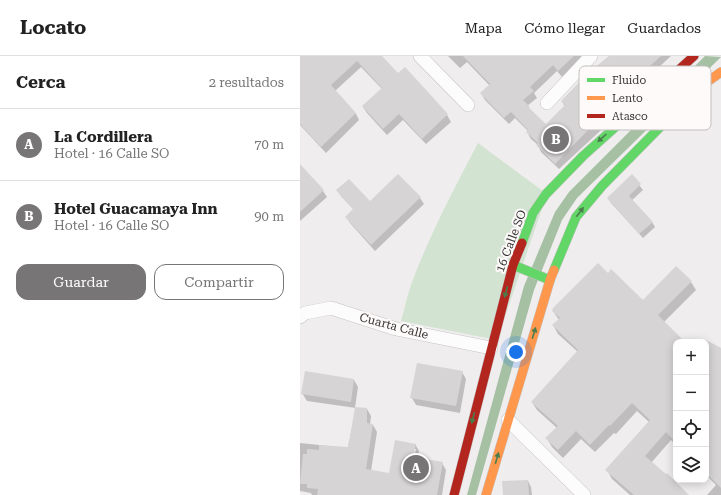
<!DOCTYPE html>
<html lang="es">
<meta charset="utf-8">
<style>
body{margin:0;font-family:"Roboto Serif",serif;background:#f2f2f2;color:#222}
.controls{position:absolute;right:12px;bottom:12px;display:grid;overflow:hidden;border-radius:8px;box-shadow:0 2px 10px #0003}
.controls button{width:36px;height:36px;display:grid;place-items:center;padding:0;border:0;border-bottom:1px solid #e0e0e0;background:#fff;color:#222;font:20px sans-serif}
.you{position:absolute;left:216px;top:296px;width:14px;height:14px;margin:-10px;border:3px solid #fff;border-radius:50%;background:#1a73e8;box-shadow:0 0 0 6px #1a73e833}
.badge{display:grid;place-items:center;width:26px;height:26px;border-radius:50%;background:#777576;color:#fff;font-size:13px;font-weight:700}
.pin{position:absolute;translate:-50% -50%;border:2px solid #fff;box-shadow:0 1px 4px #0006}
.list{margin:0;padding:0;list-style:none}
h2{display:flex;justify-content:space-between;align-items:center;height:52px;margin:0;padding:0 16px;font-size:17px}
h2 small{font-size:13px;font-weight:400;color:#767676}
.list li{display:grid;grid-template-columns:26px 1fr auto;gap:12px;align-items:center;box-sizing:border-box;height:72px;padding:0 16px;border-top:1px solid #e0e0e0}
.list b{display:block;font-size:15px;white-space:nowrap}
.list p{margin:0;font-size:13px;white-space:nowrap;color:#767676}
.list em{font-size:13px;font-style:normal;color:#767676}
.actions{display:flex;gap:8px;padding:12px 16px}
.actions a{flex:1;padding:9px 0;border:1px solid #777576;border-radius:12px;text-align:center;font-size:14px;color:#777576}
.actions .main{background:#777576;color:#fff}
.icon{flex:none;width:22px;height:22px;fill:none;stroke:currentColor;stroke-width:2;stroke-linecap:round;stroke-linejoin:round}
.map{position:relative;flex:none;width:421px;height:439px;overflow:hidden}
header{display:flex;align-items:center;gap:24px;box-sizing:border-box;height:56px;padding:0 20px;background:#fff;border-bottom:1px solid #e0e0e0}
header strong{font-size:19px}
nav{display:flex;gap:22px;margin-inline-start:auto;font-size:14px}
main{display:flex}
aside{flex:1;background:#fff}
.map>svg:first-child{display:block}
</style>
<header>
<strong>Locato</strong>
<nav><a>Mapa</a><a>Cómo llegar</a><a>Guardados</a></nav>
</header>
<main>
<aside>
<h2>Cerca<small>2 resultados</small></h2>
<ul class="list">
<li><span class="badge">A</span><div><b>La Cordillera</b><p>Hotel · 16 Calle SO</p></div><em>70 m</em></li>
<li><span class="badge">B</span><div><b>Hotel Guacamaya Inn</b><p>Hotel · 16 Calle SO</p></div><em>90 m</em></li>
</ul>
<div class="actions"><a class="main">Guardar</a><a>Compartir</a></div>
</aside>
<div class="map">
<svg width="421" height="439" viewBox="0 0 421 439">
<rect width="100%" height="100%" fill="#efedee"/>
<path fill="#d3e3d1" d="M 178,87 L 247,138 L 197,284 L 101,265 C 105,252 107,239 112,226 C 130,178 154,133 178,87 Z"/>
<polygon fill="#a6c0a4" points="405,0 421,1 277,142 262,164 234,234 176,439 167,439 224,230 255,156 269,136"/>
<g fill="#0003" fill-rule="evenodd">
<polygon points="0,0 81,0 98,19 105,13 147,59 151,66 126,88 103,64 87,79 67,57 63,51 82,33 61,11 35,35 56,58 59,64 26,97 0,69"/>
<polygon points="148,0 284,0 262,21 257,15 234,37 237,42 227,50 246,70 265,51 262,45 310,0 371,0 343,26 344,28 335,36 338,40 259,113 241,96 238,89 231,83 227,76 228,75 215,62 209,68 185,44 181,37 190,30 167,6 160,12"/>
<polygon points="2,112 23,135 27,141 0,165 0,114"/>
<polygon points="332,120 343,134 331,145 352,166 355,171 343,182 311,147 308,142"/>
<polygon points="37,134 70,147 120,142 124,148 75,195 50,167 46,161 54,154 41,140"/>
<polygon points="391,226 396,234 364,266 384,286 376,286 376,389 371,384 351,407 388,439 330,439 312,423 307,414 349,366 337,355 316,378 314,377 295,396 281,383 263,402 252,391 247,382 257,372 237,354 232,346 278,296 258,278 253,269 259,264 253,255 343,246"/>
<polygon points="406,288 421,294 421,439 407,439 416,429 406,419"/>
<polygon points="162,316 166,323 160,357 116,349 112,342"/>
<path d="M 54,324 L 58,331 L 55,352 L 67,353 L 71,360 L 70,369 L 73,369 L 77,376 L 71,415 L 90,419 L 115,388 L 119,395 L 118,403 L 142,407 L 146,414 L 142,439 L 12,439 L 11,437 L 0,435 L 0,387 L 48,392 L 56,352 L 7,345 L 2,337 ZM 114,393 L 116,393 L 113,406 L 111,406 Z"/>
<polygon points="228,425 231,431 232,439 204,439"/>
</g>
<g fill="#d6d4d5">
<polygon points="0,0 82,0 98,17 105,11 148,58 122,83 99,58 83,73 62,50 82,32 57,5 31,29 56,57 21,91 0,68"/>
<polygon points="163,0 274,0 258,15 253,9 230,31 234,35 223,44 230,51 229,52 246,68 265,49 261,45 288,17 309,0 361,0 340,19 341,21 332,29 335,33 319,47 321,49 296,73 292,70 255,108 236,89 238,87 226,76 228,74 211,56 204,62 180,37 190,28"/>
<polygon points="0,108 24,134 0,156"/>
<polygon points="98,118 121,141 71,189 45,161 53,153 36,134 49,123 70,145"/>
<polygon points="332,118 341,128 329,140 353,166 339,178 307,142"/>
<polygon points="298,207 308,217 311,213 343,244 376,210 392,225 358,259 385,286 376,286 376,387 366,376 345,400 366,418 367,417 389,439 334,439 305,414 350,364 332,347 310,370 309,369 290,389 276,375 258,394 245,382 258,370 231,346 278,294 252,269 260,262 252,255 253,252"/>
<polygon points="406,284 421,292 421,432 406,417"/>
<polygon points="117,307 163,315 156,350 110,342"/>
<polygon points="5,315 54,323 51,346 1,338"/>
<polygon points="55,351 67,352 67,367 73,368 66,413 89,417 95,384 116,388 113,401 143,406 137,439 17,439 18,433 7,432 7,428 0,428 3,398 7,398 7,393 19,394 19,389 48,391 48,386 49,387"/>
<polygon points="228,424 229,439 203,439 202,425"/>
</g>
<g fill="none" stroke-linecap="round" stroke-linejoin="round">
<defs>
<g id="street">
<polyline points="120,0 168,49"/>
<polyline points="247,47 291,0"/>
<polyline points="0,261 5,257 31,252 96,273 191,292"/>
<polyline points="208,364 284,439"/>
</g>
<g id="fast">
<polyline points="222,187 233,157 246,138 283,100 350,40"/>
<polyline points="213,209 250,224"/>
<polyline points="254,214 276,161 302,130 368,63"/>
</g>
<g id="slow">
<polyline points="368,63 400,31 421,16"/>
<polyline points="186,439 250,224 254,214"/>
</g>
<g id="jam">
<polyline points="350,40 394,0"/>
<polyline points="154,439 213,209 222,187"/>
</g>
</defs>
<use href="#street" stroke="#c6c4c5" stroke-width="14"/>
<use href="#fast" stroke="#c6c4c5" stroke-width="10"/>
<use href="#slow" stroke="#c6c4c5" stroke-width="10"/>
<use href="#jam" stroke="#c6c4c5" stroke-width="10"/>
<use href="#street" stroke="#fdfcfc" stroke-width="13"/>
<use href="#fast" stroke="#63d668" stroke-width="9"/>
<use href="#slow" stroke="#ff974d" stroke-width="9"/>
<use href="#jam" stroke="#b3261e" stroke-width="9"/>
</g>
<defs><path id="oneway-solid" d="M-6-.8H1V-3.2L6.5 0L1 3.2V.8H-6Z"/></defs>
<g fill="#4a7d4c">
<use href="#oneway-solid" transform="translate(302 82) rotate(138)"/>
<use href="#oneway-solid" transform="translate(280 156) rotate(-53)"/>
<use href="#oneway-solid" transform="translate(206 236) rotate(105)"/>
<use href="#oneway-solid" transform="translate(234 277) rotate(-73)"/>
<use href="#oneway-solid" transform="translate(173 362) rotate(104)"/>
<use href="#oneway-solid" transform="translate(197 402) rotate(-74)"/>
</g>
<g text-anchor="middle" dominant-baseline="central" stroke-width="4" stroke-linejoin="round" paint-order="stroke">
<g font-size="12" fill="#363535" stroke="#fefafa">
<text transform="translate(211 185) rotate(-69)">16 Calle SO</text>
<text transform="translate(94 270) rotate(15)">Cuarta Calle</text>
</g>
</g>
<rect x="279" y="10" width="132" height="64" rx="6" fill="#fefafa" stroke="#c2bfbf" stroke-width="1"/>
<rect x="287" y="22" width="18" height="4" fill="#63d668"/>
<rect x="287" y="40" width="18" height="4" fill="#ff974d"/>
<rect x="287" y="58" width="18" height="4" fill="#b3261e"/>
<g font-size="11" fill="#363535">
<text x="312" y="28">Fluido</text>
<text x="312" y="46">Lento</text>
<text x="312" y="64">Atasco</text>
</g>
</svg>
<div class="controls">
<button>+</button>
<button>−</button>
<button><svg class="icon" aria-label="locate" viewBox="0 0 24 24"><circle cx="12" cy="12" r="6"/><path d="M12 2v4M12 18v4M2 12h4M18 12h4"/></svg></button>
<button><svg class="icon" aria-label="layers" viewBox="0 0 24 24"><path d="M12 4l9 5-9 5-9-5zM3 14l9 5 9-5"/></svg></button>
</div>
<div class="you"></div>
<div class="pin badge" style="left:116px;top:412px">A</div>
<div class="pin badge" style="left:256px;top:83px">B</div>
</div>
</main>
